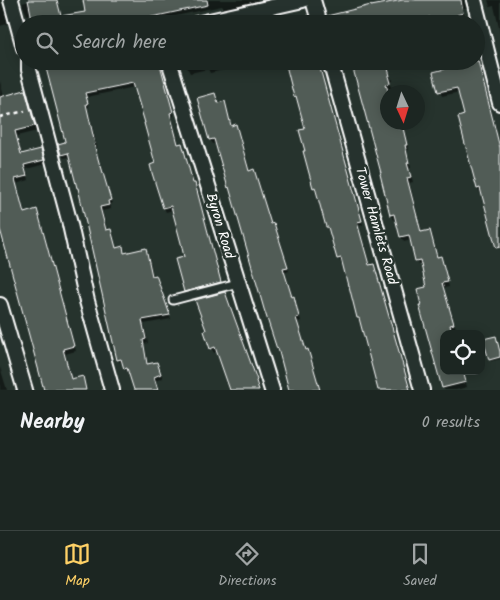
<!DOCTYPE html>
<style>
body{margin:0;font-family:Kalam,sans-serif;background:#252e2a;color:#f1f3f6}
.controls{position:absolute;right:15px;bottom:15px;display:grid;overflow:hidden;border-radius:10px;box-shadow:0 2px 12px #0003}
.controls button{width:45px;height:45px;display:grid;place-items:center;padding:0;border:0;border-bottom:1px solid #3a4340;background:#1c2622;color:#f1f3f6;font:25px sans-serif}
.compass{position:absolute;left:380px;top:85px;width:45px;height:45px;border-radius:50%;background:#1c2622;box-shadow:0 2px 12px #0003;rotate:176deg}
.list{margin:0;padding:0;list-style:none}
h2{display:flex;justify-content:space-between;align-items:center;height:65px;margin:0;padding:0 20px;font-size:21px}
h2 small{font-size:16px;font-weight:400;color:#a0a5a5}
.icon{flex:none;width:28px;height:28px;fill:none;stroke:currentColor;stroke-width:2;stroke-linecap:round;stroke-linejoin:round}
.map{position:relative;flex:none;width:500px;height:390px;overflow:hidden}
.search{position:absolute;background:#1c2622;box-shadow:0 2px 12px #0003;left:15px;right:15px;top:15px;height:55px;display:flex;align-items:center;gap:12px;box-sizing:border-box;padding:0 18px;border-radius:28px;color:#a0a5a5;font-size:19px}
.sheet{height:140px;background:#1c2622}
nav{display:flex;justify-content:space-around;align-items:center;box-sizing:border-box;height:70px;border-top:1px solid #3a4340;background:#1c2622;font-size:14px;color:#a0a5a5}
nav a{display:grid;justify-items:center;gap:2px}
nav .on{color:#ffd166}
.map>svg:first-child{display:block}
</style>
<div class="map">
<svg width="500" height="390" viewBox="0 0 500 390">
<rect width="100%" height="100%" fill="#26332d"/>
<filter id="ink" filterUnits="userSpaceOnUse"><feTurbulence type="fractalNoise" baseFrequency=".02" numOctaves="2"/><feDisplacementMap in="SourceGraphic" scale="10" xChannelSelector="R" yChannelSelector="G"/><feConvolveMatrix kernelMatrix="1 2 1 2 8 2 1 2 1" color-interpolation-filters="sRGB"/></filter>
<g filter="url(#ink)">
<g fill="#0007">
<polygon points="0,0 5,11 8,21 7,21 7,24 0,26"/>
<polygon points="29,0 58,0 61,17 87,13 94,0 270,0 225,10 222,6 139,24 35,24 33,14 27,15 22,3 30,1"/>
<polygon points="409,0 464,0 466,8 463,8 466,24 337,24"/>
<polygon points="488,0 500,0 500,32 494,6 490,7"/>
<polygon points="305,17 308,24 282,24 282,23"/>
<polygon points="476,60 479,64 500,146 500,248 482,192 480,193 478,188 466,116 460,92 442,96 440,92 435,73 476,61"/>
<polygon points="46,61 61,61 62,66 64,65 67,70 106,61 160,61 163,70 161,70 174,116 171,117 176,134 179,145 183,148 194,184 197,188 222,286 187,295 185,291 186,258 173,210 166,212 164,208 153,172 156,164 135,87 87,97 89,107 87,108 97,147 95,148 100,168 103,171 112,204 110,204 111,209 102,211 107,231 111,230 113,234 116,249 122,247 125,254 146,250 148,254 153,277 158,281 171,319 144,324 148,343 144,344 148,365 157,363 163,378 155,381 158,390 135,390 129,372 127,372 124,363 121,363 118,359 86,214 70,157 64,158 62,155 66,143 52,88"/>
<polygon points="184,61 275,61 259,64 258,62 210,73 208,69 190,73"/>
<polygon points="286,61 327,96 363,225 358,226 370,266 410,390 380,390 361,323 358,318 343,262 341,262 338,258 317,191 314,187 305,152 306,151 307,130 298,100 296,96"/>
<polygon points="386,61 392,81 390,81 392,88 388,90 388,122 397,122 399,130 402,129 405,134 409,150 406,150 411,168 409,168 413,182 409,183 422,233 429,231 432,236 437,258 441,257 443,262 449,287 444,288 456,329 452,330 453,334 444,334 444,371 463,371 467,387 456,390 445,390 443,388 420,306 422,306 428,288 422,265 419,265 416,261 411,240 404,242 401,237 397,219 394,220 391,215 381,175 382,174"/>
<polygon points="0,81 4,97 25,91 27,96 37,131 17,136 22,155 40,150 43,155 46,164 26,169 29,180 16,184 25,214 37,211 39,215 76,351 65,354 72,380 82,378 87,390 45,390 0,224"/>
<polygon points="214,95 218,104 226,107 232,127 236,126 238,130 250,172 255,175 271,225 274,224 276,228 289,271 284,273 292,298 293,298 295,302 301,321 297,322 306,351 310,355 320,390 291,390 231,191 229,187 217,143 213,144 210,140 199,99"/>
<polygon points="225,293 228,298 259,386 258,386 259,390 231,390 218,351 214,353 211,348"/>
<polygon points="500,354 500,359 491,361 490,359"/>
<polygon points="0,367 7,390 0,390"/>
</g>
<g fill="#515c57" stroke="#fff">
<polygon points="28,0 57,0 61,16 85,12 83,0 207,0 208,5 119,24 33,24"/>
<polygon points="403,0 461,0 463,13 457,15 457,17 431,23 430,17 399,24 329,24 327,16 371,5 371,6"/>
<polygon points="100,61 159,61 173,112 170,113 178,144 182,143 193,183 195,183 221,282 184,292 175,259 184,257 181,243 171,206 163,208 152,173 150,165 155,163 144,123 145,123 133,83 85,93 88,103 86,104 95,144 94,144 100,166 101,166 111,200 108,201 109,205 100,207 106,230 111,229 116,248 123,246 124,253 146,248 152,276 156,275 170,315 142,320 146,339 143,340 147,364 157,362 161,374 154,377 158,390 134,390 127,368 124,369 121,359 117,360 78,188 77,188 68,153 61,155 58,144 65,142 65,141 46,68 65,64 66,69"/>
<polygon points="285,61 318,61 362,221 357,222 369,265 374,264 410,390 378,390 359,318 357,318 349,286 348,286 341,258 337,259 328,227 326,227 315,187 313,188 303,151 305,151 299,130 305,129 296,96 294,97"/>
<polygon points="351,61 386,61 390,76 388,76 390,83 386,84 388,91 388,122 396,122 398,129 403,128 407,145 405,145 409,163 407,163 411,177 407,178 421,232 430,230 437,257 441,256 448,282 442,283 454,324 450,325 452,334 444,334 444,371 463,371 466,382 442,388 419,305 421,305 417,289 426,287 420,260 415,261 409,235 400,237 394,214 390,215 380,174 381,173"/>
<polygon points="443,61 478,61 500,148 500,247 496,248 480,188 477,189 465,144 458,117 464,115 457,88 438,92 433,72 445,69"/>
<polygon points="25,90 35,126 15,131 21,154 41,149 44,160 24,165 27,176 15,179 24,213 37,209 74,346 63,349 71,379 83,376 86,390 44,390 0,229 0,97"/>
<polygon points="215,93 218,103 225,101 231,126 236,124 249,171 254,169 271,224 274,223 288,267 283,268 292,297 294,296 299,317 296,318 306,350 308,349 320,390 289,390 278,348 277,349 264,309 229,187 228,188 214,139 209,140 197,98"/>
<polygon points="225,292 257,380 256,381 259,390 230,390 215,347 210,349 204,331 206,330 195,300"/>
<polygon points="496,336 500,352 500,357 489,360 483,339"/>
</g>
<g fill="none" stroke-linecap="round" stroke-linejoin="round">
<defs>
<polyline id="lane" points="173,300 238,283"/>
<g id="street">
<polyline points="11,0 24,48"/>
<polyline points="313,0 320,24"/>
<polyline points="474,0 500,103"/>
<polyline points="196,24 303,0"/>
<polyline points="29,61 29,70 69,220 87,301 112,390"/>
<polyline points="169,61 272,390"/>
<polyline points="330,61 422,390"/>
<polyline points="0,305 25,390"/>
</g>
</defs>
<use href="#lane" stroke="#fff" stroke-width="11"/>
<use href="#street" stroke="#fff" stroke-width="18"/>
<polyline stroke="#fff" stroke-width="2.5" stroke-dasharray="4 4" stroke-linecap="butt" points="0,117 25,111"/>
<use href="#lane" stroke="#26332d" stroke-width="7"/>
<use href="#street" stroke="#26332d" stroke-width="14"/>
</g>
</g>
<g text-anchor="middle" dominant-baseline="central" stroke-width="5" stroke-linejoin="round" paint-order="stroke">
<g font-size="14" fill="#fff" stroke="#26332d">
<text transform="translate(220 226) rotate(73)">Byron Road</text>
<text transform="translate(376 226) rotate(74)">Tower Hamlets Road</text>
</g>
</g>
</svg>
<div class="controls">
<button><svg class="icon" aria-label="locate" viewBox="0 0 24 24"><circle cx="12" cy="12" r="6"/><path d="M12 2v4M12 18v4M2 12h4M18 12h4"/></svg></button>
</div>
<svg class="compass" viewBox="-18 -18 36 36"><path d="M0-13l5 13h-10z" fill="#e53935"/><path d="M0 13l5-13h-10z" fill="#a0a5a5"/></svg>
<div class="search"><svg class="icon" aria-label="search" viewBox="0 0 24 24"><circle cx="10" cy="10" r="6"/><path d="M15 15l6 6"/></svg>Search here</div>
</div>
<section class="sheet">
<h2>Nearby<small>0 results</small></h2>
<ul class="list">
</ul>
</section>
<nav>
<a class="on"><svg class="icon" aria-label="map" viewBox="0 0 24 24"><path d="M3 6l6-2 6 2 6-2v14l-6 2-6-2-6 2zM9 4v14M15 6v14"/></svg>Map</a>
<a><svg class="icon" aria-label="directions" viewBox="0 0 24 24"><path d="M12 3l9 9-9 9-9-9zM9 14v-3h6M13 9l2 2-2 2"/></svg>Directions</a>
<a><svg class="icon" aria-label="saved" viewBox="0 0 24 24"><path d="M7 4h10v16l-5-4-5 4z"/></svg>Saved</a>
</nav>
